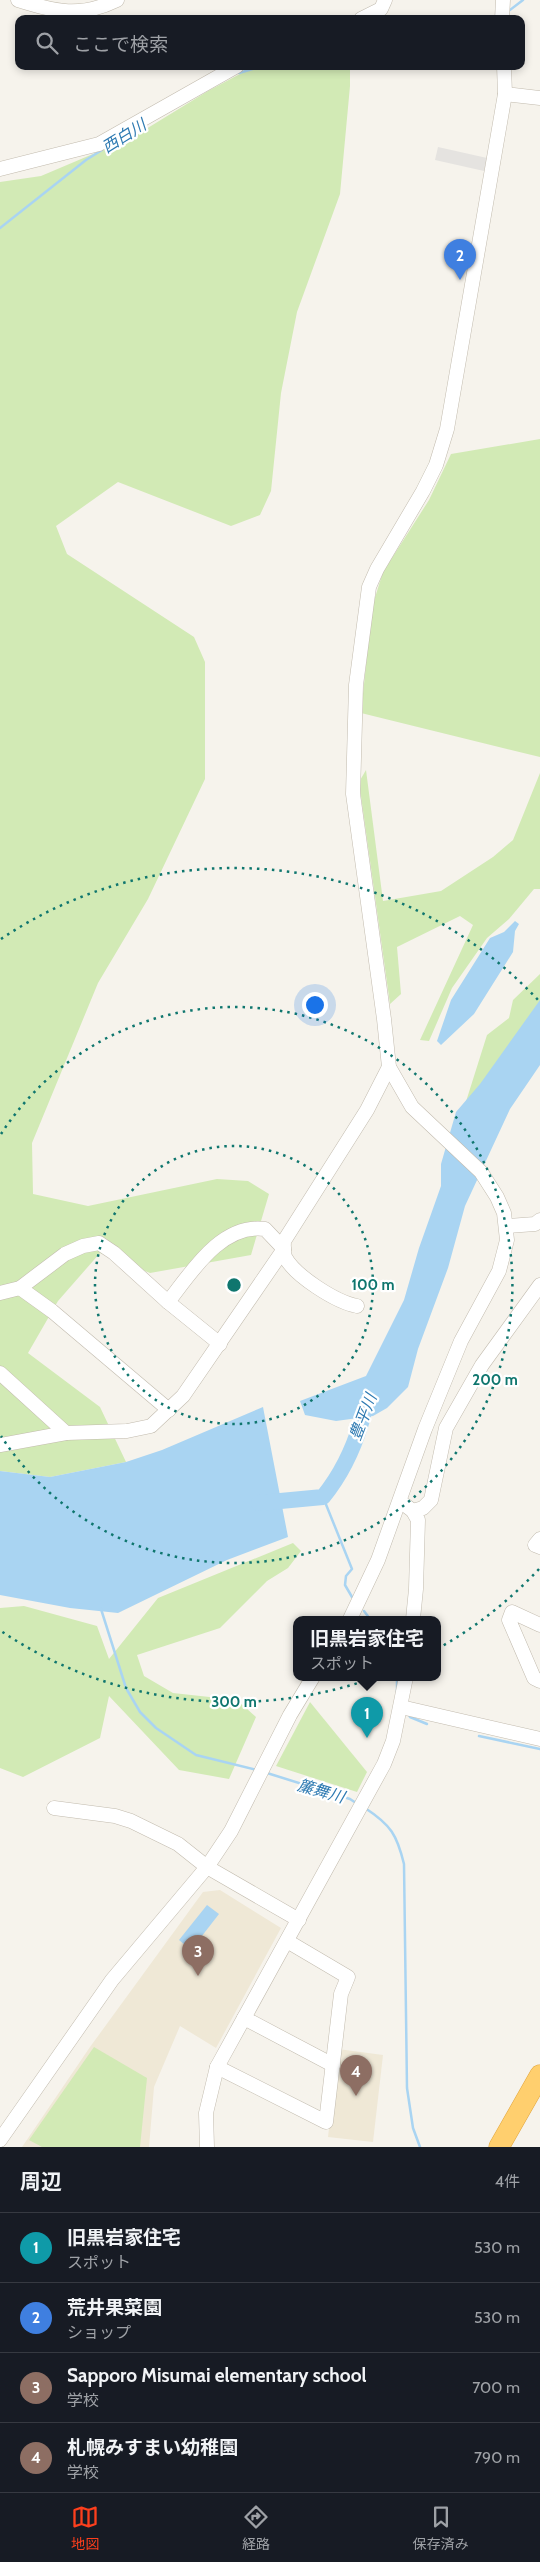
<!DOCTYPE html>
<html lang="ja">
<meta charset="utf-8">
<style>
body{margin:0;font-family:Cabin,"Noto Sans JP",sans-serif;background:#20242c;color:#f1f3f6}
.you{position:absolute;left:314px;top:1004px;width:18px;height:18px;margin:-12px;border:4px solid #fff;border-radius:50%;background:#1a73e8;box-shadow:0 0 0 8px #1a73e833}
.badge{display:grid;place-items:center;width:32px;height:32px;border-radius:50%;background:#fc3f1d;color:#fff;font-size:16px;font-weight:700}
.pin{position:absolute;translate:-50% -41px;filter:drop-shadow(0 1px 2px #0008)}
.pin::after{content:'';position:absolute;top:26px;width:18px;height:15px;background:inherit;clip-path:polygon(0 0,100% 0,50% 100%)}
.popup{position:absolute;left:293px;top:1616px;width:148px;height:65px;box-sizing:border-box;display:grid;place-content:center;border-radius:10px;background:#171b24;filter:drop-shadow(0 1px 4px #0005);font-size:16px;white-space:nowrap;color:#9ea1a6}
.popup b{font-size:19px;color:#f1f3f6}
.popup::after{content:'';position:absolute;left:50%;top:100%;margin-left:-10px;border:10px solid transparent;border-top-color:#171b24}
.list{margin:0;padding:0;list-style:none}
h2{display:flex;justify-content:space-between;align-items:center;height:65px;margin:0;padding:0 20px;font-size:21px}
h2 small{font-size:16px;font-weight:400;color:#9ea1a6}
.list li{display:grid;grid-template-columns:32px 1fr auto;gap:15px;align-items:center;box-sizing:border-box;height:70px;padding:0 20px;border-top:1px solid #363941}
.list b{display:block;font-size:19px;white-space:nowrap}
.list p{margin:0;font-size:16px;white-space:nowrap;color:#9ea1a6}
.list em{font-size:16px;font-style:normal;color:#9ea1a6}
.icon{flex:none;width:28px;height:28px;fill:none;stroke:currentColor;stroke-width:2;stroke-linecap:round;stroke-linejoin:round}
.map{position:relative;flex:none;width:540px;height:2147px;overflow:hidden}
.search{position:absolute;background:#171b24;box-shadow:0 2px 8px #0003;left:15px;right:15px;top:15px;height:55px;display:flex;align-items:center;gap:12px;box-sizing:border-box;padding:0 18px;border-radius:10px;color:#9ea1a6;font-size:19px}
.sheet{height:345px;background:#171b24}
nav{display:flex;justify-content:space-around;align-items:center;box-sizing:border-box;height:70px;border-top:1px solid #363941;background:#171b24;font-size:14px;color:#9ea1a6}
nav a{display:grid;justify-items:center;gap:2px}
nav .on{color:#fc3f1d}
.map>svg:first-child{display:block}
</style>
<div class="map">
<svg width="540" height="2147" viewBox="0 0 540 2147">
<rect width="100%" height="100%" fill="#f6f3ec"/>
<g fill="#efe8d6">
<polygon points="220,1890 281,1928 216,2048 180,2026 154,2087 149,2147 22,2147 90,2047 203,1892"/>
<polygon points="338,2049 383,2055 373,2142 328,2137"/>
</g>
<g fill="#d2eab5">
<polygon points="255,66 350,66 350,86 340,194 297,312 281,393 271,491 260,515 231,526 118,482 56,526 67,554 194,637 205,662 205,779 148,899 98,983 32,1143 33,1194 88,1206 217,1179 248,1181 269,1194 251,1255 150,1273 100,1253 58,1301 28,1353 100,1407 126,1462 50,1477 0,1471 0,182 41,176 133,137 208,91"/>
<polygon points="540,439 540,757 361,713 372,607 383,572 429,500 451,454"/>
<polygon points="366,770 383,901 441,891 493,857 513,840 540,773 540,889 534,889 509,919 487,938 452,988 429,1041 420,1040 473,925 460,916 397,947 401,994 390,1004 359,782"/>
<polygon points="540,974 540,1008 457,1130 487,1035 509,1018 513,1000"/>
<polygon points="293,1543 301,1551 288,1568 267,1581 220,1628 137,1655 144,1676 173,1693 237,1700 256,1717 229,1779 179,1770 109,1696 100,1738 23,1777 0,1768 0,1608 24,1606 97,1626 109,1659 158,1598"/>
<polygon points="310,1702 367,1772 357,1792 276,1766"/>
<polygon points="94,2047 147,2078 140,2147 42,2147 29,2140"/>
</g>
<polygon fill="#e5e3e0" points="438,147 487,158 484,171 435,160"/>
<g fill="#a9d4f2">
<polygon points="515,921 519,924 515,931 513,952 474,1014 441,1045 437,1041 451,1000 490,938 504,932"/>
<polygon points="540,1000 540,1065 510,1109 465,1206 448,1268 418,1349 408,1387 387,1408 373,1416 336,1421 305,1415 300,1401 366,1376 404,1300 419,1248 441,1186 441,1164 456,1112 480,1084"/>
<polygon points="263,1407 288,1537 227,1560 118,1613 70,1608 0,1595 0,1471 50,1477 126,1462 162,1450"/>
<polygon points="207,1905 219,1914 191,1950 179,1940"/>
</g>
<g fill="none" stroke-linecap="round" stroke-linejoin="round">
<g stroke="#a9d4f2" stroke-width="2.5">
<polyline points="506,13 523,0"/>
<polyline points="239,73 262,66"/>
<polyline points="0,228 86,160 102,150"/>
<polyline points="323,1497 352,1569 346,1576 345,1585 352,1597"/>
<polyline points="101,1609 126,1688 140,1712 156,1728 196,1755 257,1770"/>
<polyline points="364,1611 370,1619"/>
<polyline points="397,1693 397,1677"/>
<polyline points="408,1713 410,1717 427,1724"/>
<polyline points="479,1736 540,1749"/>
<polyline points="267,1773 350,1799 356,1803"/>
<path d="M 365,1808 C 391,1825 397,1835 404,1864 L 407,2088 L 413,2128 L 420,2147"/>
</g>
<path stroke="#a9d4f2" stroke-width="16" d="M 259,1503 L 323,1497 C 340,1476 353,1450 361,1423 C 364,1414 364,1406 369,1397"/>
<defs>
<g id="minor">
<path d="M 18,0 C 56,12 80,18 117,0"/>
<polyline points="361,19 381,9 385,0"/>
<polyline points="502,19 503,0"/>
<polyline points="505,94 540,98"/>
<polyline points="0,169 99,144 237,66"/>
<polyline points="507,1226 535,1224 540,1220"/>
<polyline points="20,1288 52,1311 169,1410"/>
<polyline points="0,1293 20,1288 65,1254 83,1246 99,1243 114,1253 168,1302 220,1344"/>
<path d="M 357,1306 C 336,1302 295,1276 285,1257 C 283,1252 284,1246 284,1241 L 367,1110 L 389,1067"/>
<polyline points="0,1373 66,1433"/>
<path d="M 0,1445 L 66,1433 L 127,1431 L 151,1426 L 183,1396 L 284,1249 L 265,1229 C 221,1223 191,1273 168,1302"/>
<polyline points="405,1505 413,1511 418,1520 416,1589 413,1619"/>
<polyline points="413,1511 423,1508 431,1500 446,1428 482,1365 540,1285"/>
<polyline points="540,1539 535,1545 540,1547"/>
<polyline points="350,1619 378,1560 425,1429 461,1341 499,1271 507,1240 504,1213 497,1197 481,1172 412,1107 389,1067 384,1019 353,794 356,685 369,587 377,569 423,491 436,465 447,429 505,94 504,66"/>
<polyline points="540,1625 512,1612 509,1620 534,1678 540,1681"/>
<polyline points="401,1707 540,1739"/>
<polyline points="54,1808 115,1816 131,1821 178,1844 207,1867 299,1920"/>
<polyline points="244,2018 333,2065"/>
<polyline points="217,2067 326,2122 341,1994 348,1977 287,1941"/>
<polyline points="0,2140 112,1980 207,1867 231,1831 290,1715 313,1677"/>
<polyline points="207,2147 206,2113 217,2067 384,1764 393,1741 406,1677"/>
</g>
<polyline id="highway" points="499,2147 540,2075"/>
</defs>
<use href="#minor" stroke="#c2bbae" stroke-width="15"/>
<use href="#highway" stroke="#e0a43c" stroke-width="21"/>
<use href="#minor" stroke="#fff" stroke-width="14"/>
<use href="#highway" stroke="#ffcf6e" stroke-width="20"/>
</g>
<g fill="none" stroke="#0f766e" stroke-width="2.5" stroke-dasharray="2.5 5">
<circle cx="234" cy="1285" r="139"/>
<path d="M1 1134A278 278 0 1 1 1 1436"/>
<path d="M539 1569A417 417 0 0 1 1 1631M1 939A417 417 0 0 1 539 1001"/>
</g>
<g text-anchor="middle" dominant-baseline="central" stroke-width="4.5" stroke-linejoin="round" paint-order="stroke">
<g font-size="16" font-style="italic" fill="#2e7ab2" stroke="#fff">
<text transform="translate(124 136) rotate(-32)">西白川</text>
<text transform="translate(363 1417) rotate(-69)">豊平川</text>
<text transform="translate(321 1791) rotate(16)">簾舞川</text>
</g>
</g>
<circle cx="234" cy="1285" r="8" fill="#0f766e" stroke="#fff" stroke-width="2.5"/>
<g font-size="15" text-anchor="middle" font-weight="bold" fill="#0f766e" stroke="#fff" stroke-width="4.5" stroke-linejoin="round" paint-order="stroke">
<text x="373" y="1290">100 m</text>
<text x="495" y="1385">200 m</text>
<text x="234" y="1707">300 m</text>
</g>
</svg>
<div class="you"></div>
<div class="pin badge" style="left:367px;top:1738px;background:#0f9aa8">1</div>
<div class="popup"><b>旧黒岩家住宅</b>スポット</div>
<div class="pin badge" style="left:460px;top:280px;background:#3f7fe0">2</div>
<div class="pin badge" style="left:198px;top:1976px;background:#8d6e63">3</div>
<div class="pin badge" style="left:356px;top:2096px;background:#8d6e63">4</div>
<div class="search"><svg class="icon" aria-label="search" viewBox="0 0 24 24"><circle cx="10" cy="10" r="6"/><path d="M15 15l6 6"/></svg>ここで検索</div>
</div>
<section class="sheet">
<h2>周辺<small>4件</small></h2>
<ul class="list">
<li><span class="badge" style="background:#0f9aa8">1</span><div><b>旧黒岩家住宅</b><p>スポット</p></div><em>530 m</em></li>
<li><span class="badge" style="background:#3f7fe0">2</span><div><b>荒井果菜園</b><p>ショップ</p></div><em>530 m</em></li>
<li><span class="badge" style="background:#8d6e63">3</span><div><b>Sapporo Misumai elementary school</b><p>学校</p></div><em>700 m</em></li>
<li><span class="badge" style="background:#8d6e63">4</span><div><b>札幌みすまい幼稚園</b><p>学校</p></div><em>790 m</em></li>
</ul>
</section>
<nav>
<a class="on"><svg class="icon" aria-label="map" viewBox="0 0 24 24"><path d="M3 6l6-2 6 2 6-2v14l-6 2-6-2-6 2zM9 4v14M15 6v14"/></svg>地図</a>
<a><svg class="icon" aria-label="directions" viewBox="0 0 24 24"><path d="M12 3l9 9-9 9-9-9zM9 14v-3h6M13 9l2 2-2 2"/></svg>経路</a>
<a><svg class="icon" aria-label="saved" viewBox="0 0 24 24"><path d="M7 4h10v16l-5-4-5 4z"/></svg>保存済み</a>
</nav>
